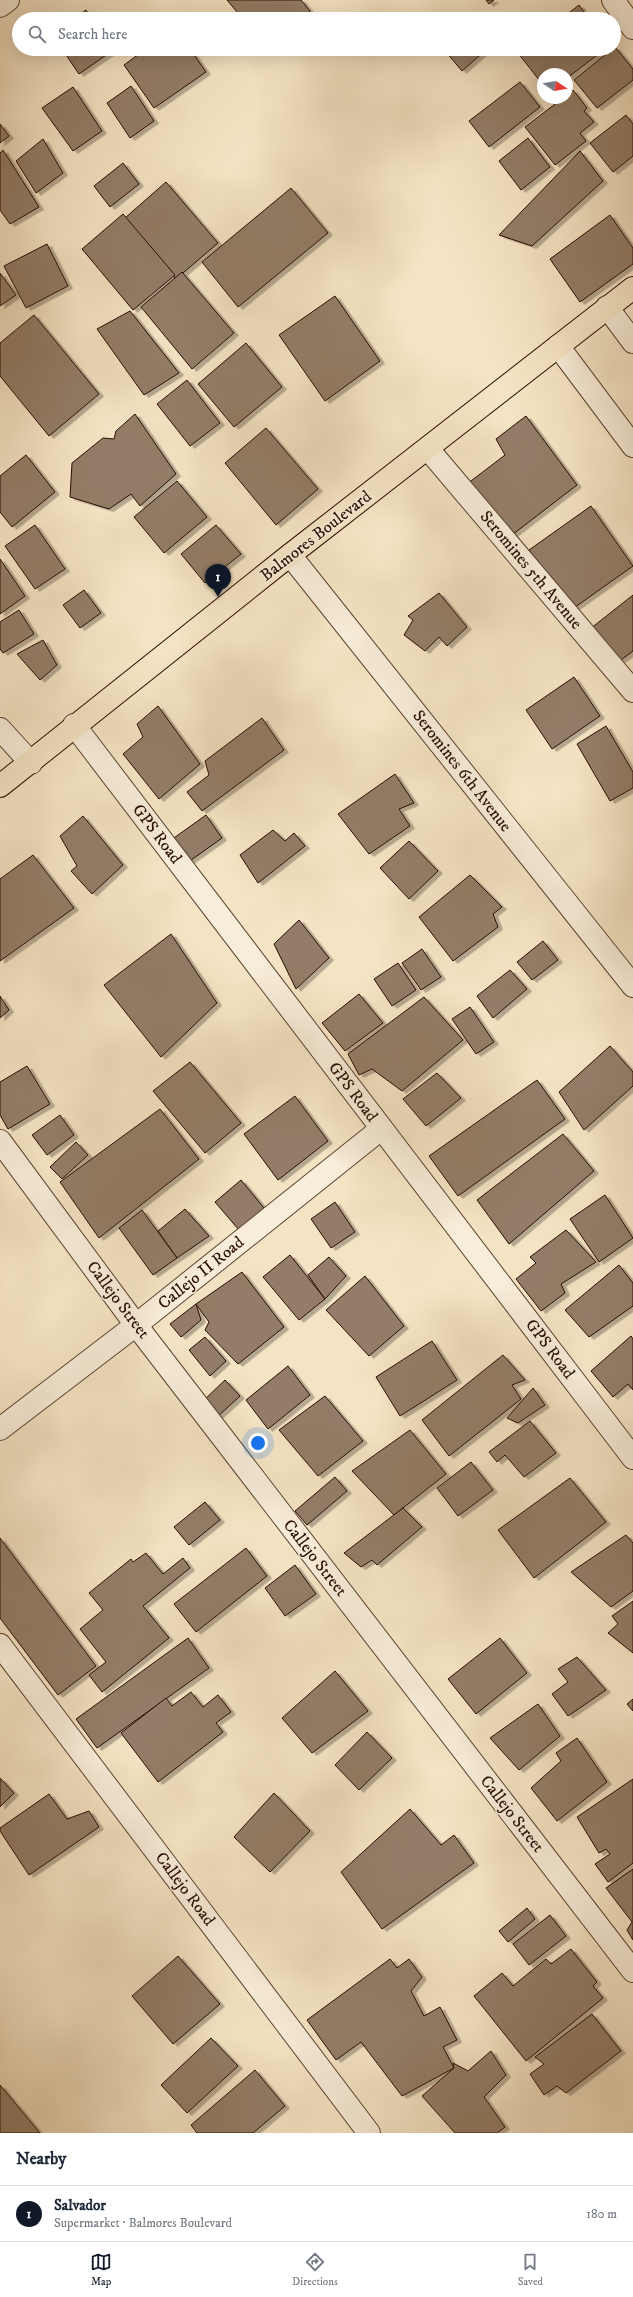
<!DOCTYPE html>
<meta charset="utf-8">
<style>
body{margin:0;font-family:"IM FELL DW Pica",serif;background:#f6f6f7;color:#1f2937}
.compass{position:absolute;left:537px;top:68px;width:36px;height:36px;border-radius:50%;background:#fff;box-shadow:0 4px 16px #0002;rotate:102deg}
.you{position:absolute;left:258px;top:1443px;width:14px;height:14px;margin:-10px;border:3px solid #fff;border-radius:50%;background:#1a73e8;box-shadow:0 0 0 6px #1a73e833}
.badge{display:grid;place-items:center;width:26px;height:26px;border-radius:50%;background:#111827;color:#fff;font-size:13px;font-weight:700}
.pin{position:absolute;translate:-50% -33px;filter:drop-shadow(0 1px 2px #0008)}
.pin::after{content:'';position:absolute;top:21px;width:14px;height:12px;background:inherit;clip-path:polygon(0 0,100% 0,50% 100%)}
.list{margin:0;padding:0;list-style:none}
h2{display:flex;justify-content:space-between;align-items:center;height:52px;margin:0;padding:0 16px;font-size:17px}
h2 small{font-size:13px;font-weight:400;color:#747a83}
.list li{display:grid;grid-template-columns:26px 1fr auto;gap:12px;align-items:center;box-sizing:border-box;height:56px;padding:0 16px;border-top:1px solid #e0e1e3}
.list b{display:block;font-size:15px;white-space:nowrap}
.list p{margin:0;font-size:13px;white-space:nowrap;color:#747a83}
.list em{font-size:13px;font-style:normal;color:#747a83}
.icon{flex:none;width:22px;height:22px;fill:none;stroke:currentColor;stroke-width:2;stroke-linecap:round;stroke-linejoin:round}
.map{position:relative;flex:none;width:633px;height:2133px;overflow:hidden}
.search{position:absolute;background:#fff;box-shadow:0 4px 16px #0002;left:12px;right:12px;top:12px;height:44px;display:flex;align-items:center;gap:10px;box-sizing:border-box;padding:0 14px;border-radius:22px;color:#747a83;font-size:15px}
.sheet{height:108px;background:#fff}
nav{display:flex;justify-content:space-around;align-items:center;box-sizing:border-box;height:56px;border-top:1px solid #e0e1e3;background:#fff;font-size:11px;color:#747a83}
nav a{display:grid;justify-items:center;gap:2px}
nav .on{color:#111827}
.map>svg:first-child{display:block}
</style>
<div class="map">
<svg width="633" height="2133" viewBox="0 0 633 2133">
<defs>
<filter id="shadow"><feDropShadow dx="4.5" dy="2.5" stdDeviation="0" flood-color="#0004"/></filter>
</defs>
<rect width="100%" height="100%" fill="#f5e4c4"/>
<filter id="stains"><feTurbulence type="fractalNoise" baseFrequency=".005" numOctaves="4"/><feColorMatrix values="0 0 0 0 .2 0 0 0 0 .09 0 0 0 0 .02 0 0 0 .5 -.17"/></filter>
<radialGradient id="worn" r=".72"><stop offset=".6" stop-color="#630" stop-opacity="0"/><stop offset="1" stop-color="#630" stop-opacity=".3"/></radialGradient>
<g fill="#937d67" stroke="#280d02" filter="url(#shadow)">
<polygon points="227,0 301,0 310,11 300,19 243,19"/>
<polygon points="486,0 494,0 489,4"/>
<polygon points="579,5 589,19 561,19"/>
<polygon points="86,10 92,19 73,19"/>
<polygon points="615,47 633,69 633,80 597,108 574,80"/>
<polygon points="62,49 111,49 112,51 79,74"/>
<polygon points="146,49 190,49 206,72 154,108 124,65"/>
<polygon points="450,49 487,49 462,71 446,52"/>
<polygon points="523,49 605,49 567,78 567,74 543,74 543,85 518,53"/>
<polygon points="520,82 540,107 489,147 469,121"/>
<polygon points="131,86 154,121 130,138 107,103"/>
<polygon points="73,87 102,131 73,151 42,108"/>
<polygon points="573,90 587,108 584,111 594,122 580,133 586,141 555,165 525,127 563,98 567,98 567,95"/>
<polygon points="626,115 633,124 633,156 613,172 590,143"/>
<polygon points="0,124 9,136 0,143"/>
<polygon points="528,138 550,167 521,190 499,161"/>
<polygon points="43,139 63,173 36,193 16,161"/>
<polygon points="3,150 39,207 10,224 0,210 0,153"/>
<polygon points="580,151 603,181 532,246 499,235"/>
<polygon points="123,163 139,184 110,207 94,186"/>
<polygon points="166,182 218,243 176,279 125,218"/>
<polygon points="291,188 328,233 238,307 202,262"/>
<polygon points="123,214 175,275 133,310 82,249"/>
<polygon points="610,215 633,248 633,264 580,302 550,259"/>
<polygon points="47,244 68,286 26,308 4,266"/>
<polygon points="182,272 234,333 192,369 141,307"/>
<polygon points="0,273 16,295 0,306"/>
<polygon points="335,296 380,361 325,401 279,335"/>
<polygon points="130,311 179,373 144,395 97,329"/>
<polygon points="34,315 99,394 49,436 0,376 0,343"/>
<polygon points="246,343 282,387 234,427 198,384"/>
<polygon points="187,380 220,423 190,446 157,404"/>
<polygon points="135,414 176,474 140,506 131,494 109,509 70,497 72,463 103,438 114,439 116,431"/>
<polygon points="526,416 577,485 508,538 467,484 505,455 496,439"/>
<polygon points="266,428 318,489 276,525 225,463"/>
<polygon points="26,455 55,492 12,527 0,512 0,476"/>
<polygon points="177,481 207,517 164,553 134,517"/>
<polygon points="591,506 633,566 571,610 529,550"/>
<polygon points="35,525 65,569 35,589 5,546"/>
<polygon points="216,525 241,554 205,583 181,554"/>
<polygon points="0,559 25,596 0,614"/>
<polygon points="84,590 101,613 80,628 63,605"/>
<polygon points="439,593 467,627 447,646 439,637 425,651 404,635 413,620 408,616"/>
<polygon points="633,595 633,651 617,663 590,629"/>
<polygon points="19,610 34,634 3,653 0,649 0,622"/>
<polygon points="43,640 57,665 40,680 17,654"/>
<polygon points="574,677 600,716 552,749 526,710"/>
<polygon points="158,706 200,764 159,799 123,754 143,737 137,724"/>
<polygon points="262,718 284,750 202,811 187,792 209,775 205,761"/>
<polygon points="606,726 633,772 633,788 610,801 577,744"/>
<polygon points="395,774 414,803 399,809 410,826 369,854 338,814"/>
<polygon points="206,815 222,838 187,863 171,840"/>
<polygon points="83,816 123,865 92,894 71,871 77,866 60,836"/>
<polygon points="273,830 285,841 294,833 305,846 258,883 240,855"/>
<polygon points="409,841 438,871 409,899 380,868"/>
<polygon points="33,855 74,908 0,961 0,879"/>
<polygon points="470,875 502,907 493,914 498,927 453,961 419,917"/>
<polygon points="299,920 329,958 296,989 274,944"/>
<polygon points="171,934 217,1003 161,1057 104,985"/>
<polygon points="543,941 558,960 532,980 517,962"/>
<polygon points="422,949 441,977 421,990 402,963"/>
<polygon points="398,963 416,990 392,1006 374,979"/>
<polygon points="510,970 527,989 493,1018 477,996"/>
<polygon points="359,994 383,1023 345,1051 322,1023"/>
<polygon points="0,996 9,1010 0,1018"/>
<polygon points="424,997 463,1040 402,1091 372,1069 359,1075 348,1054"/>
<polygon points="470,1007 494,1042 476,1054 452,1019"/>
<polygon points="610,1046 633,1072 633,1086 584,1130 559,1092"/>
<polygon points="190,1062 241,1123 205,1153 153,1091"/>
<polygon points="27,1066 50,1104 8,1129 0,1115 0,1082"/>
<polygon points="437,1073 461,1098 426,1126 403,1099"/>
<polygon points="537,1080 565,1119 458,1196 429,1156"/>
<polygon points="295,1096 328,1141 278,1180 244,1134"/>
<polygon points="160,1109 199,1159 99,1238 60,1182"/>
<polygon points="60,1115 74,1135 47,1155 32,1135"/>
<polygon points="563,1134 594,1171 509,1244 477,1200"/>
<polygon points="76,1142 88,1155 62,1179 50,1167"/>
<polygon points="241,1180 264,1208 239,1230 215,1202"/>
<polygon points="605,1195 633,1238 599,1262 570,1219"/>
<polygon points="335,1202 355,1232 331,1248 311,1219"/>
<polygon points="185,1209 209,1236 177,1258 158,1231"/>
<polygon points="142,1210 177,1258 153,1275 119,1228"/>
<polygon points="566,1230 596,1262 561,1284 565,1293 541,1311 516,1279 536,1263 530,1257"/>
<polygon points="290,1255 325,1299 299,1320 263,1277"/>
<polygon points="329,1257 346,1276 325,1299 308,1275"/>
<polygon points="619,1265 633,1283 633,1306 589,1337 565,1310"/>
<polygon points="242,1272 284,1327 238,1364 205,1330 209,1322 196,1304"/>
<polygon points="365,1276 404,1326 369,1356 326,1310"/>
<polygon points="196,1304 201,1320 181,1337 170,1324"/>
<polygon points="631,1336 633,1339 633,1390 628,1384 613,1397 591,1371"/>
<polygon points="205,1337 226,1361 210,1376 189,1350"/>
<polygon points="432,1341 457,1380 400,1416 376,1377"/>
<polygon points="503,1355 525,1380 512,1385 521,1399 449,1456 422,1420"/>
<polygon points="288,1366 310,1395 268,1429 246,1400"/>
<polygon points="225,1380 240,1396 216,1418 202,1402"/>
<polygon points="533,1388 545,1405 518,1423 507,1418"/>
<polygon points="325,1396 363,1441 318,1476 279,1430"/>
<polygon points="530,1421 556,1453 524,1477 505,1455 497,1462 489,1452"/>
<polygon points="410,1430 446,1474 394,1515 352,1471"/>
<polygon points="471,1462 493,1490 458,1516 437,1488"/>
<polygon points="335,1477 347,1491 307,1525 295,1511"/>
<polygon points="570,1478 606,1522 534,1578 498,1530"/>
<polygon points="205,1502 220,1520 189,1545 174,1527"/>
<polygon points="403,1508 422,1527 377,1565 372,1560 361,1567 344,1553"/>
<polygon points="626,1535 633,1543 633,1591 611,1607 571,1572"/>
<polygon points="0,1538 96,1666 58,1695 0,1618"/>
<polygon points="246,1548 267,1576 196,1632 174,1604"/>
<polygon points="146,1553 163,1574 183,1558 190,1568 143,1606 169,1638 102,1692 89,1675 106,1662 80,1629 103,1610 89,1593 131,1559 133,1562"/>
<polygon points="295,1565 316,1594 285,1616 265,1588"/>
<polygon points="633,1601 633,1653 608,1633 618,1624 612,1616"/>
<polygon points="188,1638 209,1668 97,1748 76,1719"/>
<polygon points="500,1638 527,1673 476,1714 448,1679"/>
<polygon points="577,1657 606,1690 568,1716 552,1694 568,1682 558,1669"/>
<polygon points="335,1671 368,1711 312,1753 282,1718"/>
<polygon points="191,1692 203,1707 218,1695 231,1712 216,1723 223,1732 158,1782 121,1733 166,1698 172,1706"/>
<polygon points="633,1699 633,1711 627,1704"/>
<polygon points="538,1704 560,1736 519,1770 490,1738"/>
<polygon points="367,1732 392,1758 359,1790 335,1765"/>
<polygon points="577,1738 607,1782 557,1821 531,1788 561,1761 556,1753"/>
<polygon points="0,1778 14,1793 0,1807"/>
<polygon points="633,1779 633,1863 608,1882 595,1864 610,1854 606,1849 599,1853 577,1817"/>
<polygon points="274,1793 310,1831 270,1872 234,1837"/>
<polygon points="49,1794 67,1819 89,1811 99,1827 29,1875 0,1831 0,1828"/>
<polygon points="410,1809 441,1845 454,1835 474,1863 382,1929 341,1872"/>
<polygon points="633,1869 633,1940 627,1930 632,1922 606,1888"/>
<polygon points="527,1908 535,1919 508,1942 499,1931"/>
<polygon points="550,1915 566,1936 529,1965 513,1944"/>
<polygon points="571,1949 597,1982 593,1986 603,1998 526,2061 474,1996 502,1973 513,1986 546,1959 551,1964"/>
<polygon points="178,1956 220,2004 173,2044 132,1996"/>
<polygon points="390,1959 397,1968 409,1959 422,1977 411,1991 424,2016 440,2007 457,2040 443,2047 454,2068 402,2096 361,2042 336,2060 307,2020"/>
<polygon points="592,2014 621,2051 566,2093 557,2086 544,2095 530,2074 544,2064 535,2057"/>
<polygon points="211,2038 238,2066 187,2113 161,2085"/>
<polygon points="491,2051 506,2075 484,2097 505,2127 497,2133 455,2133 422,2096 454,2068 453,2063 468,2071"/>
<polygon points="255,2070 285,2106 253,2133 197,2133 191,2125"/>
<polygon points="0,2085 40,2133 0,2133"/>
</g>
<g fill="none" stroke-linecap="round" stroke-linejoin="round">
<defs>
<g id="minor">
<polyline points="613,0 633,28"/>
<polyline points="0,6 8,0"/>
<polyline points="607,307 633,342"/>
<polyline points="558,346 633,446"/>
<polyline points="428,449 633,691"/>
<polyline points="290,555 633,986"/>
<polyline points="74,725 633,1458"/>
<polyline points="0,729 31,763"/>
<polyline points="0,1141 136,1325 633,1971"/>
<polyline points="0,1429 136,1325 381,1129"/>
<polyline points="0,1645 369,2133"/>
</g>
<polyline id="major" points="0,786 290,555 633,288"/>
</defs>
<use href="#minor" stroke="#5b4332" stroke-width="24"/>
<use href="#major" stroke="#280d02" stroke-width="24"/>
<use href="#minor" stroke="#f8edd9" stroke-width="22"/>
<use href="#major" stroke="#f5e4c4" stroke-width="22"/>
</g>
<g text-anchor="middle" dominant-baseline="central" stroke-width="3" stroke-linejoin="round" paint-order="stroke">
<g font-size="17" fill="#280d02" stroke="#f8edd9">
<text transform="translate(316 536) rotate(-38)">Balmores Boulevard</text>
<text transform="translate(531 570) rotate(50)">Seromines 5th Avenue</text>
<text transform="translate(462 771) rotate(52)">Seromines 6th Avenue</text>
<text transform="translate(157 834) rotate(53)">GPS Road</text>
<text transform="translate(353 1092) rotate(53)">GPS Road</text>
<text transform="translate(201 1273) rotate(-39)">Callejo II Road</text>
<text transform="translate(118 1300) rotate(53)">Callejo Street</text>
<text transform="translate(550 1349) rotate(53)">GPS Road</text>
<text transform="translate(315 1558) rotate(52)">Callejo Street</text>
<text transform="translate(512 1814) rotate(52)">Callejo Street</text>
<text transform="translate(185 1889) rotate(53)">Callejo Road</text>
</g>
</g>
<rect width="100%" height="100%" filter="url(#stains)"/>
<rect width="100%" height="100%" fill="url(#worn)"/>
</svg>
<svg class="compass" viewBox="-18 -18 36 36"><path d="M0-13l5 13h-10z" fill="#e53935"/><path d="M0 13l5-13h-10z" fill="#747a83"/></svg>
<div class="you"></div>
<div class="pin badge" style="left:218px;top:597px">1</div>
<div class="search"><svg class="icon" aria-label="search" viewBox="0 0 24 24"><circle cx="10" cy="10" r="6"/><path d="M15 15l6 6"/></svg>Search here</div>
</div>
<section class="sheet">
<h2>Nearby<small></small></h2>
<ul class="list">
<li><span class="badge">1</span><div><b>Salvador</b><p>Supermarket · Balmores Boulevard</p></div><em>180 m</em></li>
</ul>
</section>
<nav>
<a class="on"><svg class="icon" aria-label="map" viewBox="0 0 24 24"><path d="M3 6l6-2 6 2 6-2v14l-6 2-6-2-6 2zM9 4v14M15 6v14"/></svg>Map</a>
<a><svg class="icon" aria-label="directions" viewBox="0 0 24 24"><path d="M12 3l9 9-9 9-9-9zM9 14v-3h6M13 9l2 2-2 2"/></svg>Directions</a>
<a><svg class="icon" aria-label="saved" viewBox="0 0 24 24"><path d="M7 4h10v16l-5-4-5 4z"/></svg>Saved</a>
</nav>
